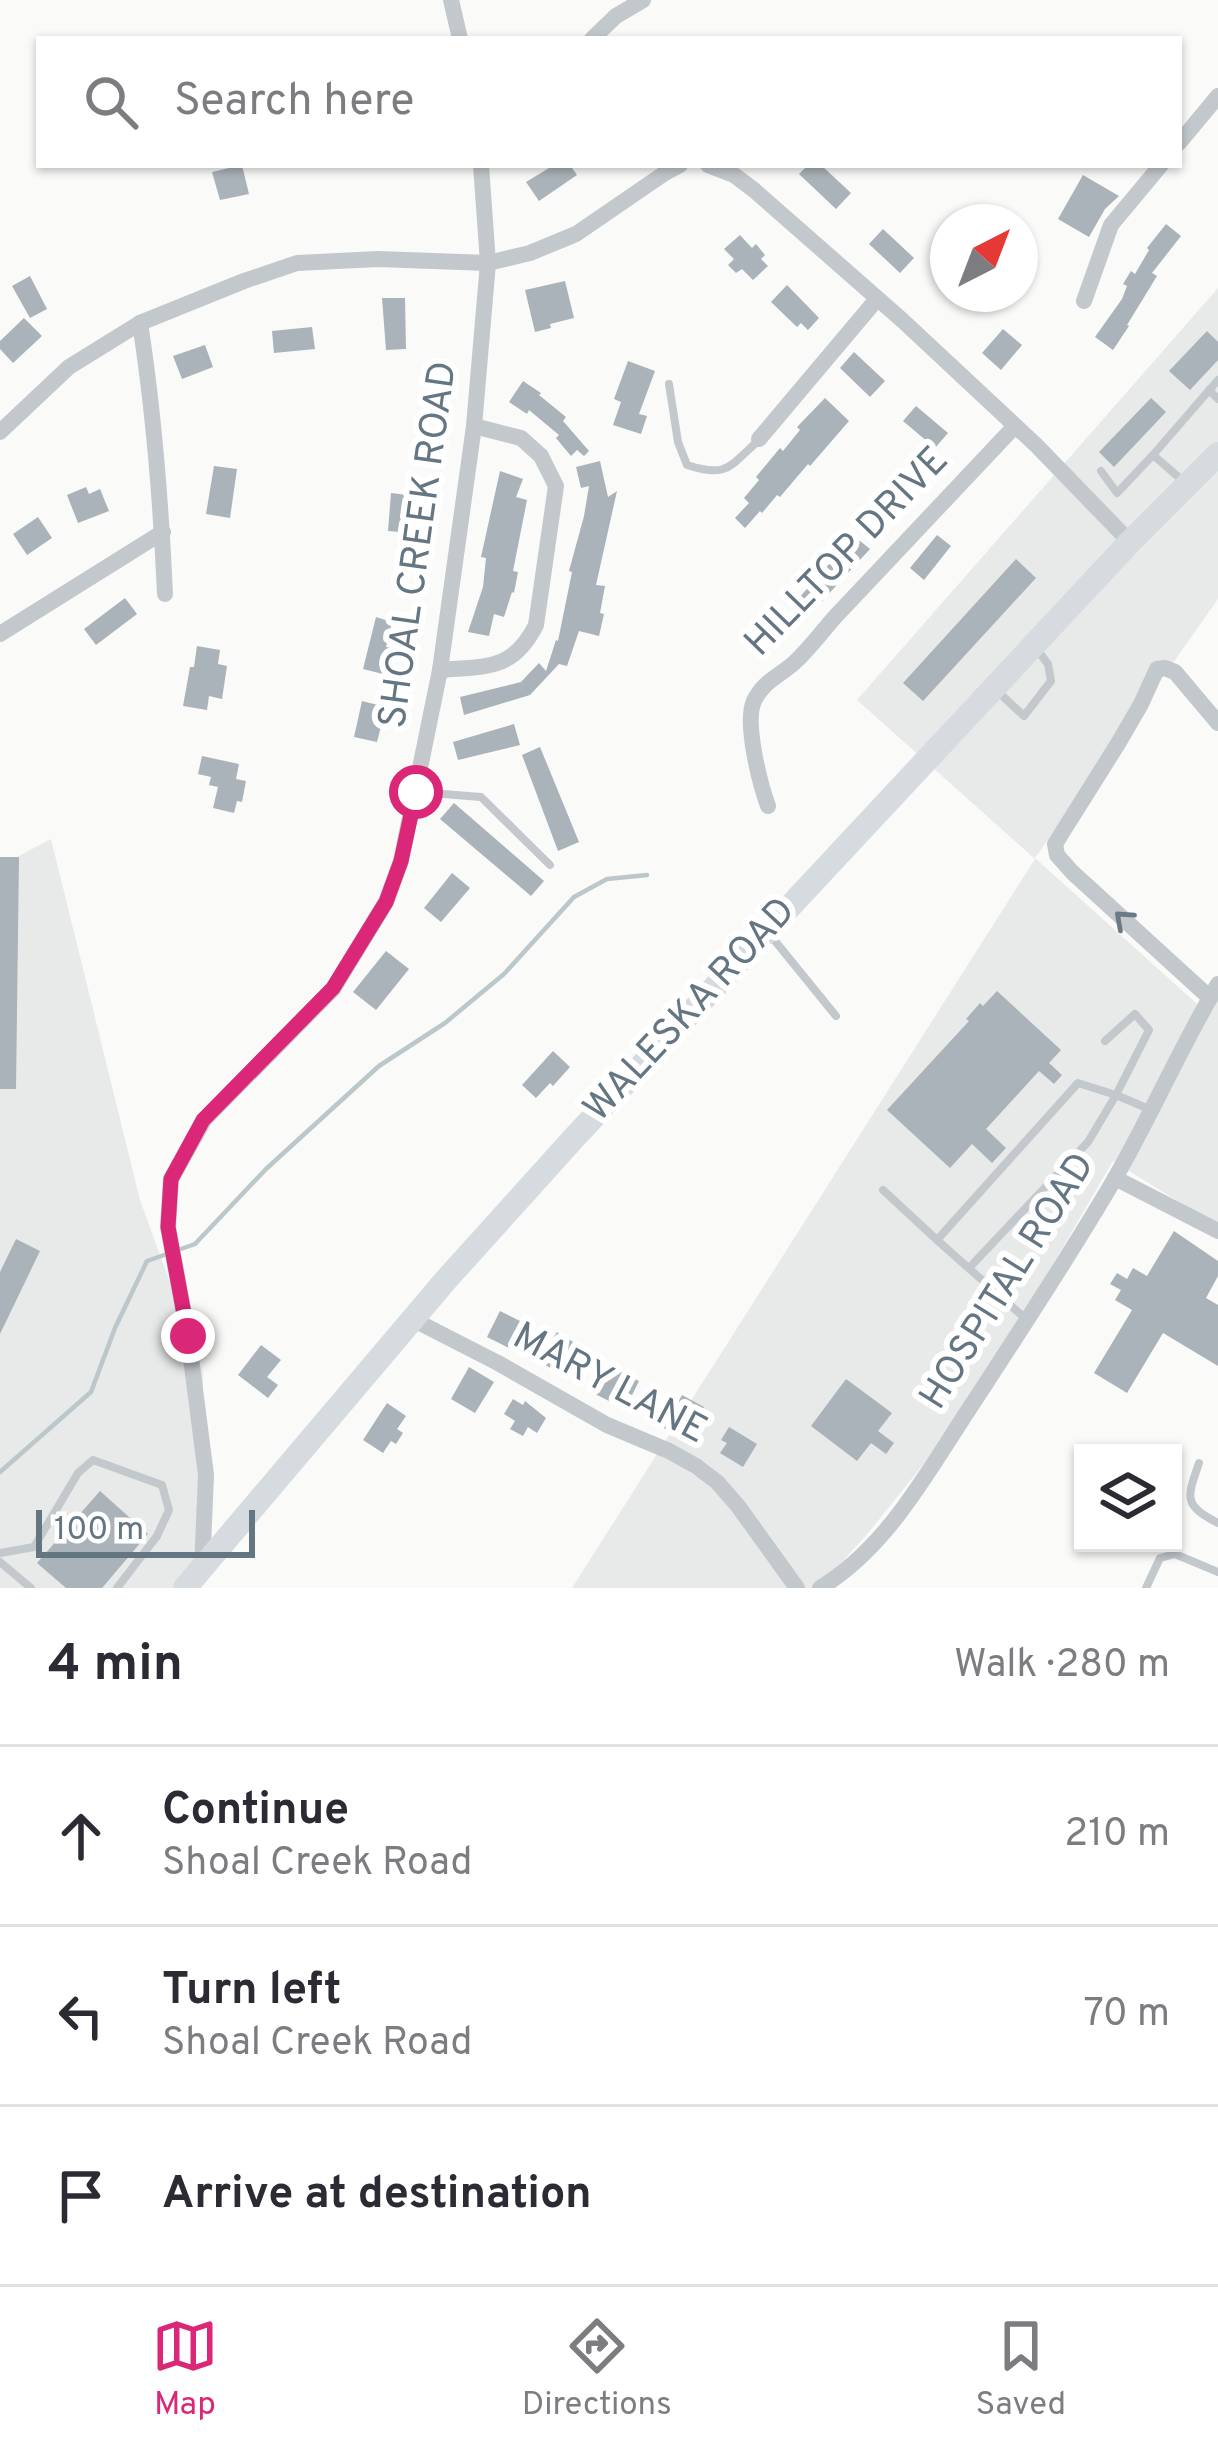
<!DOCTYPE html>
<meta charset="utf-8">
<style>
body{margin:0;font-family:Overpass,sans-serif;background:#f7f7f7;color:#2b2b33}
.controls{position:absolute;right:36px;bottom:36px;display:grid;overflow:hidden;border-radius:0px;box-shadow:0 3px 9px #0004}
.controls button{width:108px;height:108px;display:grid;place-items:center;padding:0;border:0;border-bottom:3px solid #e1e1e2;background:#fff;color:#2b2b33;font:60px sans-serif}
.compass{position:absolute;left:930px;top:204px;width:108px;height:108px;border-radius:50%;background:#fff;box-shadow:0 3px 9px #0004;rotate:42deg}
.scale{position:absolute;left:36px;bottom:30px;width:219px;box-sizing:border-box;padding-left:12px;border:6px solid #657683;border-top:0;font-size:33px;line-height:42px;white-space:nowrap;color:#657683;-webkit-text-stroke:9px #fff;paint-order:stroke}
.stop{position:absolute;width:36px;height:36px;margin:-27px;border:9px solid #db2777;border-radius:50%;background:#fff}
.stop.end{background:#db2777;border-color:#fff;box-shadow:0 3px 12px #0008}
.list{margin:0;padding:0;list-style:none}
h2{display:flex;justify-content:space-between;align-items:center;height:156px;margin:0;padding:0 48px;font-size:51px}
h2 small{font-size:39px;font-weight:400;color:#7c7c81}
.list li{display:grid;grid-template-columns:78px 1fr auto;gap:36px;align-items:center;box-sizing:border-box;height:180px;padding:0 48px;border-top:3px solid #e1e1e2}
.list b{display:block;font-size:45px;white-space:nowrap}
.list p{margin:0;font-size:39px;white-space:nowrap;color:#7c7c81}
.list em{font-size:39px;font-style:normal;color:#7c7c81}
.icon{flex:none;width:66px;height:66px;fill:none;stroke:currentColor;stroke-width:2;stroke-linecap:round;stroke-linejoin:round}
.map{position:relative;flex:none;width:1218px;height:1588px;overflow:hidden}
.search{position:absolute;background:#fff;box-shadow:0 3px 9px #0004;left:36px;right:36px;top:36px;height:132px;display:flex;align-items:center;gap:30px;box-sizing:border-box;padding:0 42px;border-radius:0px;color:#7c7c81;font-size:45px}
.sheet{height:696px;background:#fff}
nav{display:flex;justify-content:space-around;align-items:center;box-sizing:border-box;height:168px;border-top:3px solid #e1e1e2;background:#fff;font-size:33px;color:#7c7c81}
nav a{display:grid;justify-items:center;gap:6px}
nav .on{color:#db2777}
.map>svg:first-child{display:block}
</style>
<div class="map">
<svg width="1218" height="1588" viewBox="0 0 1218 1588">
<rect width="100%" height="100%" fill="#fafaf8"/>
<g fill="#e8e9e9">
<polygon points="1218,288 1218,599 1035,858 1206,1012 1218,988 1218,1226 1113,1161 971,1405 869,1532 819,1588 572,1588 1035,859 857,700"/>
<polygon points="51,839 140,1200 203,1373 200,1562 177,1588 0,1588 0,866"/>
</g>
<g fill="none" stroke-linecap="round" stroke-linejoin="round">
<g stroke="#bbc7cb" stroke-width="4.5">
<polyline points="178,1250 195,1244 266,1169 379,1066 445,1023 504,974 574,897 607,879 647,875"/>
<polyline points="0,1472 91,1392 115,1328 147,1261 167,1254"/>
</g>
</g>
<g fill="#aab3b9">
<polygon points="242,165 249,194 220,200 212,172"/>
<polygon points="554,165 570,165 577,175 539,201 526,182"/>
<polygon points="808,165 821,165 851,193 836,209 799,174"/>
<polygon points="1083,175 1119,196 1105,209 1089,237 1058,219"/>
<polygon points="1166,224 1181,236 1152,273 1157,276 1127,325 1129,326 1113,350 1095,337 1122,299 1127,286 1123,284 1131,271 1135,274 1149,250 1147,248"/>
<polygon points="883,229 914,258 900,273 869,244"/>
<polygon points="740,235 752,248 756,244 765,255 761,259 768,266 753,280 742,269 736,273 728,265 734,259 724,249"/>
<polygon points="30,276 47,309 30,318 12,286"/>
<polygon points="565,281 574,318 550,324 551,328 535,332 525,290"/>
<polygon points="787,285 819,318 808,330 801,323 797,327 771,302"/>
<polygon points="382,298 405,298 406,349 386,350"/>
<polygon points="24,318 42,336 13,363 0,349 0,341"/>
<polygon points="312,327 315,349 274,353 272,331"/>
<polygon points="1003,329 1022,345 1001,370 982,353"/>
<polygon points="1207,331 1218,342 1218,360 1190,390 1169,371"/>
<polygon points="205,345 213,367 182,379 173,356"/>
<polygon points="854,352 885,381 870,397 840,368"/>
<polygon points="628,361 655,371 639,414 647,416 641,434 613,425 621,402 614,399"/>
<polygon points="523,381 541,393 539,395 566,417 563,421 589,451 584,456 577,450 571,456 556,438 559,435 529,410 527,414 509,402"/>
<polygon points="825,398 849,421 810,466 808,464 780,497 777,495 762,513 760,511 745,528 735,518 749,503 744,498 759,480 756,477 780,448 783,451 800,430 797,427"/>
<polygon points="1151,398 1166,412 1114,467 1099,452"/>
<polygon points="916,406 948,433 935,448 903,421"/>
<polygon points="600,461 608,497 617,491 596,585 605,586 600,613 604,614 599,636 579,631 567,666 559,664 530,695 464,715 460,697 521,682 539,663 546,671 556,640 558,641 572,572 569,571 584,516 589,486 581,488 576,467"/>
<polygon points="214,466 237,469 230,518 206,514"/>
<polygon points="500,471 523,479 516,497 527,500 513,571 518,572 514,593 512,592 504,617 494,614 489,636 468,632 483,587 486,558 481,557"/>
<polygon points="86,487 89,494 100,489 109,511 78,523 67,495"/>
<polygon points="391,493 415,496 412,533 388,531"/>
<polygon points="38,517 52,538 27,555 13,534"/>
<polygon points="937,535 951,546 924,580 910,568"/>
<polygon points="854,536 870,549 812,612 798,599"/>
<polygon points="1016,559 1036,578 923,701 903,683"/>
<polygon points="125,598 137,614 96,645 84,629"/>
<polygon points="376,617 392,622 386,647 393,648 387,675 363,669"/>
<polygon points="197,646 220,650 218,664 227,666 222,699 209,696 207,710 183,706 190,667 194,667"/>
<polygon points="362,701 386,707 377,742 354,737"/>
<polygon points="514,724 520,745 458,760 453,742"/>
<polygon points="540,747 579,842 558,851 522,755"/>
<polygon points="202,756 239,764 236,779 246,781 242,802 237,801 234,813 213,808 218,787 209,785 211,777 198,774"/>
<polygon points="454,803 544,881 531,896 440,819"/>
<polygon points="0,857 19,857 16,1089 0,1089"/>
<polygon points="452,873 470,888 441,922 424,908"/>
<polygon points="386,951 409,969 376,1010 353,992"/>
<polygon points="997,991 1061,1050 1049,1063 1062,1075 1054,1084 1039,1071 986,1129 1006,1148 992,1163 972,1144 950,1168 887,1110 969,1021 966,1019 980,1003 983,1006"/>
<polygon points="553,1051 570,1067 553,1086 550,1083 536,1098 522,1085"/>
<polygon points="1174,1231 1218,1261 1218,1276 1206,1298 1218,1305 1218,1366 1163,1333 1127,1393 1094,1373 1132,1310 1115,1300 1121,1290 1110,1284 1117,1273 1127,1279 1133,1268 1147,1276"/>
<polygon points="16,1239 40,1251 0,1334 0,1272"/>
<polygon points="500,1311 524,1323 511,1349 487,1337"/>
<polygon points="557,1332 578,1345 560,1374 539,1361"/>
<polygon points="261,1345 281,1360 267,1377 278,1385 268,1398 238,1375"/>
<polygon points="609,1366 639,1381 632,1395 624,1391 617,1405 595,1394"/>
<polygon points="469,1367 494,1382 475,1413 451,1399"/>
<polygon points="846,1379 892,1413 878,1431 894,1443 886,1454 871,1443 857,1461 811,1426"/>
<polygon points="682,1395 704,1407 686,1440 664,1428"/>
<polygon points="513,1399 523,1405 525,1401 546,1418 537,1433 528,1427 523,1436 510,1429 515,1421 504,1414"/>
<polygon points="387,1403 406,1416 397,1429 403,1433 396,1444 391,1441 383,1453 363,1440"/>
<polygon points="729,1427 757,1444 743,1467 720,1453 727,1443 721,1440"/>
<polygon points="100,1491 148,1534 102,1588 66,1588 37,1563"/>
</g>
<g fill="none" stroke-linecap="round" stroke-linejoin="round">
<g stroke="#c3c8cc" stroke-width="8">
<path d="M 669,384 L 678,442 L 687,465 C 727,478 729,467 758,441"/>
<polyline points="1209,390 1218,399"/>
<polyline points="1101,471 1117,493 1153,455"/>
<polyline points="1182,480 1153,455 1218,380"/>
<polyline points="995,689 1024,716 1051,681 1048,664 1038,651"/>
<polyline points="418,792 481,797 550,865"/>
<polyline points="771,936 836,1016"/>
<polyline points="1105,1041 1135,1014 1149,1030 1116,1095 1149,1109"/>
<polyline points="883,1190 937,1240"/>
<polyline points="969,1268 1088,1142 1116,1095 1078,1083 937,1240 1027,1320"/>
<path d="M 1199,1463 C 1187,1498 1183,1505 1218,1523"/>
<polyline points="0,1553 34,1547 78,1473 93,1460 162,1485 169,1510 157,1536 117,1588"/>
<polyline points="0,1562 31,1588"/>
<polyline points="1146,1588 1160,1558 1175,1554 1218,1572"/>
</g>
<g stroke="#c3c8cc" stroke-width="16">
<polyline points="451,0 460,39"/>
<polyline points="592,39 616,16 643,0"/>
<polyline points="1179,143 1218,96"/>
<polyline points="708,165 734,175 754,190 902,320 1037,446 1130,542"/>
<polyline points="1084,301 1111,225 1161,165"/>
<path d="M 140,323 C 154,413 161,504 165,594"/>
<polyline points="0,432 69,367 140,323 244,281 297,263 378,259 488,263 530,253 576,234 665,173 680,165"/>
<polyline points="759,439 877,299"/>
<polyline points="0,634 163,532"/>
<path d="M 440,670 C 486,666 513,671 536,625 L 556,486 L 541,456 L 521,438 L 474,426"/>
<path d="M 768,806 C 760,784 744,722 754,701 C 763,681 780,676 795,662 C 810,648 821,633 834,618 L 1015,426"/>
<polyline points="1210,998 1072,872 1057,855 1055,844 1119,742 1141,704 1157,669 1165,668 1175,672 1218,723"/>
<polyline points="1115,1178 1218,1231"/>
<polyline points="414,1320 498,1363 607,1425 669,1451 696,1466 717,1482 738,1506 797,1588"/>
<polyline points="202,1569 206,1475 188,1335 168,1227 171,1179 204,1120 333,989 386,902 401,861 440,670 474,426 488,263 481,165"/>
<path d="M 820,1588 C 888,1547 928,1471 971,1406 C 1020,1331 1069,1257 1114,1180 C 1151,1116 1180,1048 1218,984"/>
</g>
<polyline stroke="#d6dbdf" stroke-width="24" points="185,1588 445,1281 573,1139 1130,542 1218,454"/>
</g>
<defs><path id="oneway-chevron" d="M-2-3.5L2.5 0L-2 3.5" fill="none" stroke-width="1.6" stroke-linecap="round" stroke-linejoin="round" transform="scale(3)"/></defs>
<use stroke="#6a7a87" href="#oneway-chevron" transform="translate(1123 919) rotate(-138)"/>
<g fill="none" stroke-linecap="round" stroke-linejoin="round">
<polyline stroke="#db2777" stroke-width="15" points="188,1336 168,1227 171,1179 203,1120 333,988 386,902 401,861 416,792"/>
</g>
<g text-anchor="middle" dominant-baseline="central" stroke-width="12" stroke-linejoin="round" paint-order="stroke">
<g font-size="39" fill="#657683" stroke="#fff">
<text transform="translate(420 545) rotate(-82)">SHOAL CREEK ROAD</text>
<text transform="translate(848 553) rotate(-46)">HILLTOP DRIVE</text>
<text transform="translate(691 1011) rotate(-47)">WALESKA ROAD</text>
<text transform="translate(1009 1282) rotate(-58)">HOSPITAL ROAD</text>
<text transform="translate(609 1385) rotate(28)">MARY LANE</text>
</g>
</g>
</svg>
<div class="controls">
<button><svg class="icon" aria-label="layers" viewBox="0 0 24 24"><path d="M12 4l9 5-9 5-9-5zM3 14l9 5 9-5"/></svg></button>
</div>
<svg class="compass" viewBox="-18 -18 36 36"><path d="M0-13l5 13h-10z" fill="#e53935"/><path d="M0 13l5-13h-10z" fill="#7c7c81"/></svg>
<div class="scale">100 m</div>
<div class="stop" style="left:416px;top:792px"></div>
<div class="stop end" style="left:188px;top:1336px"></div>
<div class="search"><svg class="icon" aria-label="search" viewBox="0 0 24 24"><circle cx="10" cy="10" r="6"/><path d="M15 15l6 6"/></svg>Search here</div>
</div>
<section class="sheet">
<h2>4 min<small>Walk · 280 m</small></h2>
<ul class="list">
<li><svg class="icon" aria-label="ahead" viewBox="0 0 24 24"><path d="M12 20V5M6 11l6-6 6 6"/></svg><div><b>Continue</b><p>Shoal Creek Road</p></div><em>210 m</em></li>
<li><svg class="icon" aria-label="left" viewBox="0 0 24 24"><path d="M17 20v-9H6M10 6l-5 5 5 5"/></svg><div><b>Turn left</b><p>Shoal Creek Road</p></div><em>70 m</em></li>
<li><svg class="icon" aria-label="arrive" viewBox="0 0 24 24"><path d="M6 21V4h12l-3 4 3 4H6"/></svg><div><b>Arrive at destination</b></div></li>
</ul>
</section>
<nav>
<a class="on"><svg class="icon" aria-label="map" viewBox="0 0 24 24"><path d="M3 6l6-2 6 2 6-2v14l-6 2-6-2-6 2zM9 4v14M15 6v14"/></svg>Map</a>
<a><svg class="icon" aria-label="directions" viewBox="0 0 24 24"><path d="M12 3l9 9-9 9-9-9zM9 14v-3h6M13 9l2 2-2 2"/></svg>Directions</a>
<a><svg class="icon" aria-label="saved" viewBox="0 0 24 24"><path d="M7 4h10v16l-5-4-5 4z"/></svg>Saved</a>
</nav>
